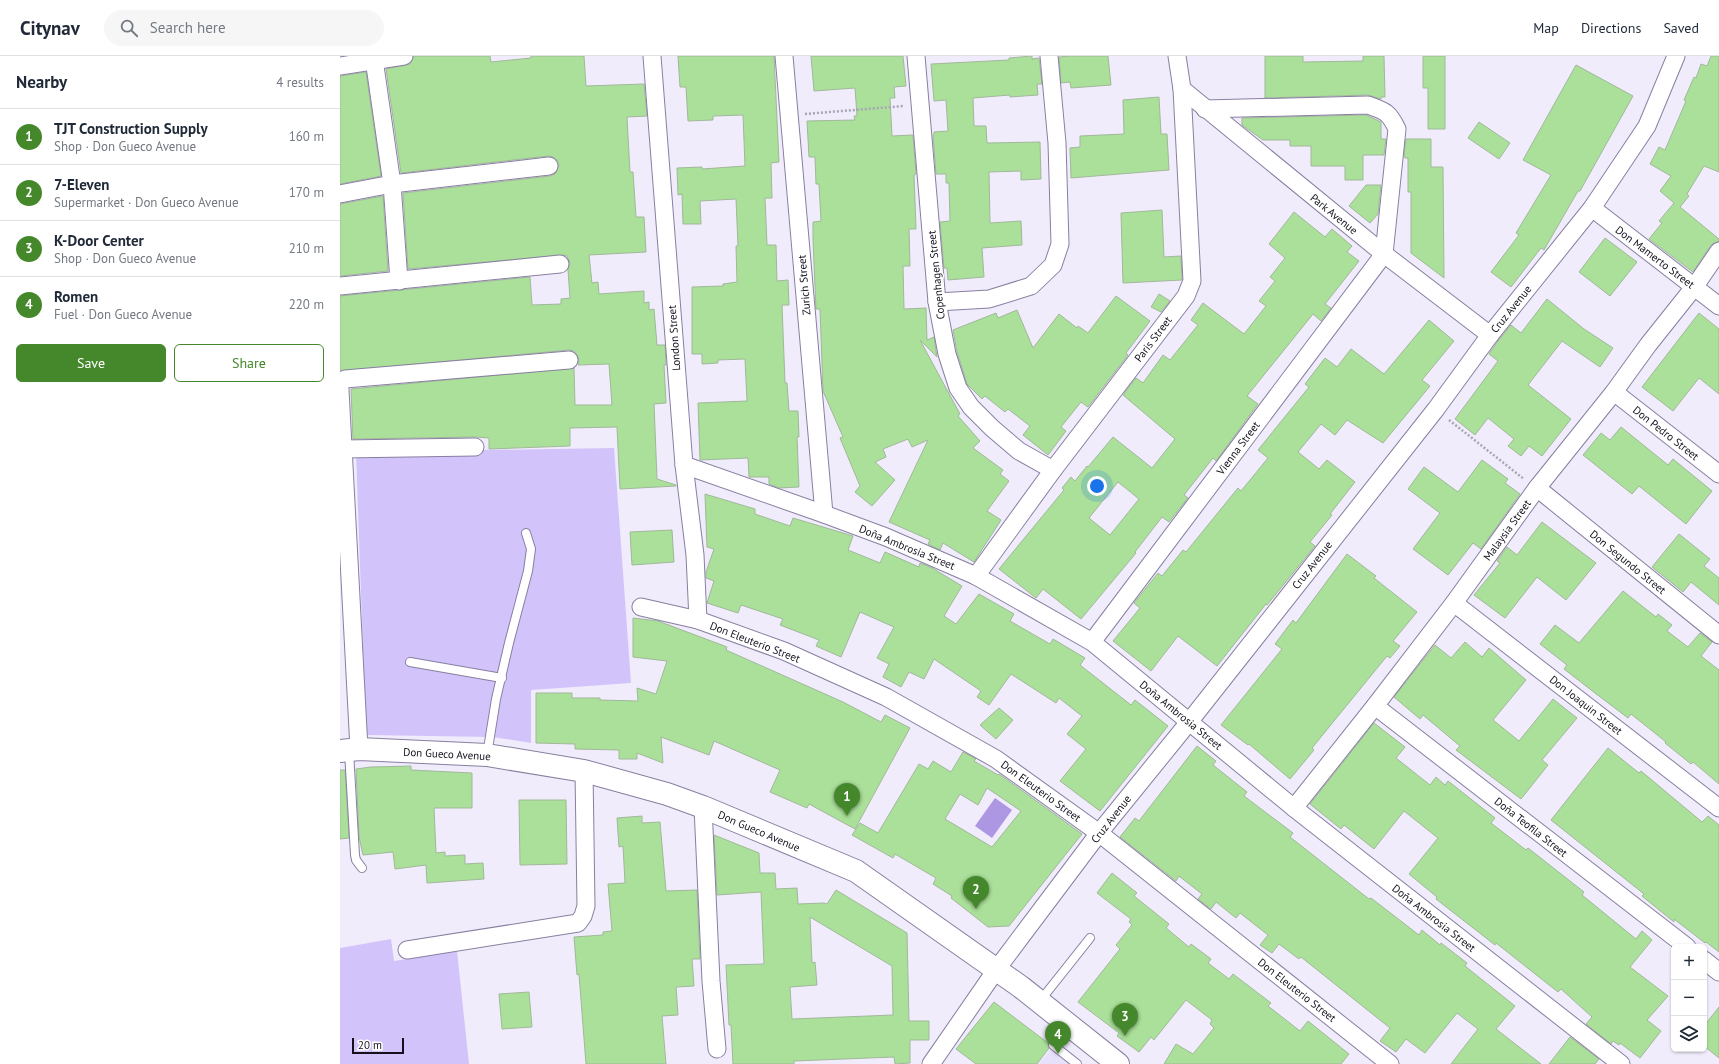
<!DOCTYPE html>
<meta charset="utf-8">
<style>
body{margin:0;font-family:"PT Sans",sans-serif;background:#f6f6f7;color:#1f2937}
.controls{position:absolute;right:12px;bottom:12px;display:grid;overflow:hidden;border-radius:6px;box-shadow:0 1px 3px #0004}
.controls button{width:36px;height:36px;display:grid;place-items:center;padding:0;border:0;border-bottom:1px solid #e0e1e3;background:#fff;color:#1f2937;font:20px sans-serif}
.scale{position:absolute;left:12px;bottom:10px;width:52px;box-sizing:border-box;padding-left:4px;border:2px solid #14111d;border-top:0;font-size:11px;line-height:14px;white-space:nowrap;color:#14111d;-webkit-text-stroke:3px #fff;paint-order:stroke}
.you{position:absolute;left:757px;top:430px;width:14px;height:14px;margin:-10px;border:3px solid #fff;border-radius:50%;background:#1a73e8;box-shadow:0 0 0 6px #1a73e833}
.badge{display:grid;place-items:center;width:26px;height:26px;border-radius:50%;background:#44882b;color:#fff;font-size:13px;font-weight:700}
.pin{position:absolute;translate:-50% -33px;filter:drop-shadow(0 1px 2px #0008)}
.pin::after{content:'';position:absolute;top:21px;width:14px;height:12px;background:inherit;clip-path:polygon(0 0,100% 0,50% 100%)}
.list{margin:0;padding:0;list-style:none}
h2{display:flex;justify-content:space-between;align-items:center;height:52px;margin:0;padding:0 16px;font-size:17px}
h2 small{font-size:13px;font-weight:400;color:#747a83}
.list li{display:grid;grid-template-columns:26px 1fr auto;gap:12px;align-items:center;box-sizing:border-box;height:56px;padding:0 16px;border-top:1px solid #e0e1e3}
.list b{display:block;font-size:15px;white-space:nowrap}
.list p{margin:0;font-size:13px;white-space:nowrap;color:#747a83}
.list em{font-size:13px;font-style:normal;color:#747a83}
.actions{display:flex;gap:8px;padding:12px 16px}
.actions a{flex:1;padding:9px 0;border:1px solid #44882b;border-radius:6px;text-align:center;font-size:14px;color:#44882b}
.actions .main{background:#44882b;color:#fff}
.icon{flex:none;width:22px;height:22px;fill:none;stroke:currentColor;stroke-width:2;stroke-linecap:round;stroke-linejoin:round}
.map{position:relative;flex:none;width:1379px;height:1008px;overflow:hidden}
header{display:flex;align-items:center;gap:24px;box-sizing:border-box;height:56px;padding:0 20px;background:#fff;border-bottom:1px solid #e0e1e3}
header strong{font-size:19px}
nav{display:flex;gap:22px;margin-inline-start:auto;font-size:14px}
.search{width:280px;height:36px;background:#f6f6f7;display:flex;align-items:center;gap:10px;box-sizing:border-box;padding:0 14px;border-radius:22px;color:#747a83;font-size:15px}
main{display:flex}
aside{flex:1;background:#fff}
.map>svg:first-child{display:block}
</style>
<header>
<strong>Citynav</strong>
<div class="search"><svg class="icon" aria-label="search" viewBox="0 0 24 24"><circle cx="10" cy="10" r="6"/><path d="M15 15l6 6"/></svg>Search here</div>
<nav><a>Map</a><a>Directions</a><a>Saved</a></nav>
</header>
<main>
<aside>
<h2>Nearby<small>4 results</small></h2>
<ul class="list">
<li><span class="badge">1</span><div><b>TJT Construction Supply</b><p>Shop · Don Gueco Avenue</p></div><em>160 m</em></li>
<li><span class="badge">2</span><div><b>7-Eleven</b><p>Supermarket · Don Gueco Avenue</p></div><em>170 m</em></li>
<li><span class="badge">3</span><div><b>K-Door Center</b><p>Shop · Don Gueco Avenue</p></div><em>210 m</em></li>
<li><span class="badge">4</span><div><b>Romen</b><p>Fuel · Don Gueco Avenue</p></div><em>220 m</em></li>
</ul>
<div class="actions"><a class="main">Save</a><a>Share</a></div>
</aside>
<div class="map">
<svg width="1379" height="1008" viewBox="0 0 1379 1008">
<rect width="100%" height="100%" fill="#f0ecfb"/>
<polygon fill="#e7e1fb" points="716,987 743,1008 699,1008"/>
<g fill="#d2c4fa">
<polygon points="274,392 291,627 191,634 191,687 153,681 26,679 16,396"/>
<polygon points="51,883 54,905 117,895 129,1008 0,1008 0,892"/>
</g>
<polygon fill="#ad97e3" points="655,742 672,754 652,782 635,770"/>
<g fill="#aae099" stroke="#a1b89a" fill-rule="evenodd">
<polygon points="74,0 150,0 151,6 191,2 191,0 244,0 246,30 304,28 307,60 287,61 290,116 293,116 296,161 304,161 306,196 249,199 252,227 258,226 259,238 304,235 304,247 309,246 309,254 314,253 317,289 325,289 326,309 324,309 326,347 314,348 317,423 336,429 336,430 280,433 277,371 230,372 230,390 149,393 149,382 135,381 13,383 11,333 234,312 235,349 272,349 269,308 238,309 239,304 237,299 234,295 229,294 0,315 0,240 190,221 192,249 221,248 221,243 230,242 228,214 230,207 227,200 224,199 68,213 63,137 210,120 215,118 219,109 217,104 213,101 208,100 61,117 46,13 70,8"/>
<polygon points="338,0 434,0 439,106 431,107 432,142 425,142 427,189 436,189 437,225 448,224 449,249 442,249 445,327 447,327 449,355 458,355 459,381 457,381 459,431 439,432 429,428 429,421 409,421 408,402 360,404 358,347 407,345 405,303 378,304 378,307 362,308 362,298 352,298 352,231 383,230 383,228 397,226 396,190 398,190 396,143 360,145 361,168 343,168 342,138 338,139 337,112 362,111 362,113 405,110 403,59 373,60 373,64 348,65 346,31 340,31"/>
<polygon points="471,0 563,0 566,30 554,31 555,42 550,42 552,80 573,79 576,118 574,119 576,173 569,173 570,210 563,210 564,253 586,252 587,284 594,281 597,301 580,284 620,358 618,360 640,385 633,392 663,414 660,418 669,425 647,455 661,464 634,506 603,487 600,494 588,488 590,484 549,466 588,384 572,391 568,383 543,393 546,401 535,406 555,424 532,450 515,436 520,430 500,382 503,381 483,335 480,253 476,253 473,184 473,166 481,165 479,128 476,128 475,101 469,101 467,65 515,64 514,60 517,60 515,32 474,35"/>
<polygon points="692,0 692,3 699,2 702,28 697,28 698,39 670,41 670,39 633,42 634,70 646,70 647,87 700,86 701,123 681,124 681,115 649,116 650,167 681,165 682,189 642,192 644,221 608,224 607,212 604,212 600,166 610,165 609,127 606,127 606,118 596,118 593,79 594,78 594,76 608,75 606,44 594,45 591,8 669,4 669,2"/>
<polygon points="731,0 768,0 771,29 731,32 730,26 721,27 719,1"/>
<polygon points="925,0 963,0 963,6 1023,5 1023,0 1044,0 1045,41 1041,41 1041,43 1028,39 925,42"/>
<polygon points="1083,0 1105,0 1105,73 1088,73 1088,32 1083,32"/>
<polygon points="1371,0 1379,0 1379,116 1364,110 1347,138 1349,140 1340,151 1379,183 1379,185 1371,189 1353,216 1309,183 1322,167 1319,165 1334,147 1320,135 1331,120 1310,108 1319,91 1325,94 1346,45 1344,44 1354,21 1356,22 1361,8 1367,10"/>
<polygon points="1236,9 1293,40 1240,135 1238,135 1204,194 1201,192 1171,231 1151,216 1179,179 1176,177 1211,119 1183,104"/>
<polygon points="26,16 41,120 0,128 0,20"/>
<polygon points="819,41 821,78 827,78 829,114 731,122 730,92 740,91 740,80 784,78 783,44"/>
<polygon points="1026,59 1041,66 1041,83 1046,83 1044,99 1023,99 1023,124 1005,124 1005,110 971,110 971,90 950,90 950,84 923,84 902,69 902,62"/>
<polygon points="1139,66 1170,87 1159,103 1128,82"/>
<polygon points="1066,83 1091,83 1091,111 1103,111 1104,222 1071,197 1071,136 1068,136 1068,102 1065,102 1064,99"/>
<polygon points="1026,129 1041,129 1038,158 1030,167 1009,150"/>
<polygon points="43,140 48,215 0,220 0,148"/>
<polygon points="822,154 824,201 841,200 842,224 783,227 781,157"/>
<path d="M 954,156 L 985,181 L 992,173 L 1012,190 L 1007,196 L 1019,205 L 985,248 L 991,252 L 981,265 L 973,258 L 907,340 L 918,348 L 876,405 L 873,402 L 844,439 L 848,442 L 829,466 L 822,461 L 795,496 L 796,497 L 741,563 L 703,533 L 696,542 L 659,513 L 724,434 L 722,432 L 731,421 L 735,425 L 747,410 L 748,411 L 773,381 L 812,412 L 835,383 L 783,339 L 796,322 L 803,327 L 823,299 L 830,304 L 858,269 L 851,264 L 863,247 L 904,278 L 926,250 L 919,245 L 935,225 L 930,221 L 945,202 L 929,188 ZM 778,426 L 799,443 L 770,479 L 749,462 Z"/>
<polygon points="1265,182 1297,206 1270,240 1239,216"/>
<polygon points="819,238 830,245 821,256 811,251"/>
<polygon points="776,240 810,265 786,297 788,299 748,351 741,346 721,371 726,375 708,399 683,379 690,370 668,353 665,356 645,340 642,343 627,328 617,296 613,274 656,257 658,262 677,254 693,292 719,258 737,272 738,270 748,277"/>
<polygon points="1207,243 1244,273 1273,292 1260,311 1222,285 1188,329 1231,363 1202,400 1189,390 1181,400 1168,390 1174,383 1148,362 1135,379 1115,363 1158,305 1149,298 1158,285 1171,269 1181,277"/>
<polygon points="1359,257 1379,273 1379,338 1359,322 1333,355 1302,331"/>
<polygon points="1089,264 1114,285 1082,324 1090,330 1043,387 1007,364 995,379 981,368 958,396 979,413 987,404 1015,426 990,458 992,459 970,486 975,490 927,549 926,548 877,610 838,580 811,615 773,585 800,552 794,547 818,517 822,520 843,494 846,496 898,432 901,435 928,402 918,394 969,331 965,328 985,302 997,311 1011,293 1044,318"/>
<polygon points="1281,371 1328,409 1333,403 1372,435 1346,468 1299,430 1292,438 1243,399 1261,377 1270,384"/>
<polygon points="1142,404 1168,423 1165,427 1180,438 1141,493 1133,487 1108,519 1073,493 1100,457 1068,433 1084,411 1118,436"/>
<polygon points="365,438 415,453 415,458 450,470 453,462 513,480 508,494 540,507 545,496 579,511 580,507 592,512 622,530 604,560 616,568 639,538 674,558 670,565 710,588 713,583 745,602 740,609 791,649 795,644 828,670 760,755 720,725 746,693 727,678 742,660 719,642 716,647 671,618 649,649 637,641 641,635 594,603 584,623 569,616 561,631 543,621 549,608 537,602 554,571 520,556 501,601 476,590 479,584 440,569 443,563 401,549 398,557 367,547 374,525 366,522 366,516 374,493 367,491"/>
<polygon points="1202,466 1256,507 1226,544 1197,521 1165,562 1134,539 1160,507 1157,505 1167,491 1177,499"/>
<polygon points="332,474 334,506 292,509 290,476"/>
<polygon points="1339,478 1370,503 1364,510 1379,522 1379,549 1351,526 1343,536 1312,511"/>
<polygon points="1007,498 1036,520 1034,522 1077,556 1053,585 1060,590 1050,602 1047,600 972,692 974,694 950,723 909,688 908,689 881,669 942,593 935,588 953,564 956,567"/>
<polygon points="1283,535 1316,561 1318,558 1332,569 1327,575 1348,591 1360,577 1372,586 1361,600 1379,614 1379,728 1353,706 1351,708 1325,687 1326,686 1291,658 1288,662 1255,637 1224,613 1227,609 1200,588 1215,569 1239,587"/>
<polygon points="293,562 318,565 387,591 386,594 503,646 541,666 545,659 570,672 515,773 469,748 467,752 430,736 440,714 374,685 369,699 321,681 323,707 297,697 297,703 279,703 279,694 235,693 235,688 196,687 196,637 232,637 232,642 260,642 260,644 298,645 297,632 316,638 327,605 293,601"/>
<polygon points="1125,586 1142,601 1149,592 1186,624 1153,664 1179,685 1213,643 1237,662 1202,704 1208,709 1181,743 1116,694 1120,690 1083,659 1080,663 1054,641 1095,589 1111,602"/>
<polygon points="659,652 673,664 656,683 640,669"/>
<polygon points="1034,667 1065,691 1056,702 1090,729 1096,721 1105,729 1108,725 1155,762 1151,767 1186,794 1188,792 1244,836 1242,839 1296,883 1302,875 1312,884 1290,911 1328,940 1307,964 1321,975 1300,1002 1280,987 1279,989 1273,985 1271,988 1246,968 1252,961 1221,933 1218,936 1156,887 1155,889 1096,843 1097,841 1069,818 1098,782 1064,755 1034,793 1004,769 1001,773 970,748"/>
<polygon points="857,690 876,705 873,709 907,736 904,740 953,777 950,781 1029,843 1031,842 1079,879 1082,874 1100,889 1101,887 1127,907 1125,910 1175,950 1156,973 1201,1008 1111,1008 1138,973 1117,957 1085,997 1066,983 1056,996 1040,985 1050,972 961,901 959,903 939,888 932,897 920,889 928,879 900,857 896,862 876,846 871,853 858,843 862,838 839,820 836,825 780,781 795,762 799,765"/>
<polygon points="1268,692 1299,717 1301,715 1362,766 1368,760 1379,769 1379,896 1366,886 1365,887 1334,863 1334,866 1302,840 1304,838 1211,764"/>
<path d="M 623,696 L 636,703 L 634,705 L 658,719 L 659,718 L 742,778 L 669,870 L 648,871 L 611,842 L 612,840 L 593,828 L 596,822 L 555,798 L 553,802 L 512,779 L 520,767 L 538,777 L 579,708 L 588,713 L 593,705 L 611,716 ZM 647,732 L 681,755 L 652,791 L 605,763 L 620,738 L 638,749 Z"/>
<polygon points="71,710 71,714 132,717 132,752 94,752 96,797 105,796 105,800 125,799 125,808 143,807 144,823 87,827 86,809 55,813 53,796 23,799 19,781 16,713 31,711"/>
<polygon points="0,714 5,714 9,782 0,783"/>
<polygon points="179,744 226,744 227,808 180,809"/>
<polygon points="302,760 302,767 320,766 326,835 357,834 360,903 352,903 354,930 336,931 338,959 322,960 326,1008 246,1008 239,918 237,919 234,881 263,879 263,876 272,875 268,828 285,827 283,790 279,791 277,762"/>
<path d="M 374,779 L 419,797 L 420,817 L 435,817 L 436,833 L 457,832 L 458,848 L 484,847 L 487,848 L 496,834 L 567,877 L 569,965 L 589,965 L 589,984 L 570,984 L 570,1007 L 555,1008 L 554,1001 L 454,1005 L 454,1008 L 393,1008 L 391,969 L 389,969 L 386,909 L 424,908 L 421,836 L 377,839 ZM 470,861 L 552,910 L 553,959 L 452,963 L 450,931 L 477,929 L 475,906 L 472,907 Z"/>
<polygon points="772,817 797,837 794,840 829,868 826,872 849,891 851,888 871,903 868,907 889,923 893,918 931,947 928,950 960,975 968,965 1009,998 1001,1008 824,1008 836,988 853,998 874,972 870,968 872,964 846,944 814,984 811,981 799,996 777,980 779,977 738,946 780,893 776,889 792,869 789,866 791,863 757,837"/>
<polygon points="189,936 192,971 162,973 159,938"/>
<polygon points="654,946 708,987 709,992 697,1008 636,1008 616,993"/>
<polygon points="1379,951 1379,1002 1364,990 1364,970"/>
<polygon points="1230,981 1259,1003 1255,1008 1209,1008"/>
</g>
<g fill="none" stroke-linecap="round" stroke-linejoin="round">
<defs>
<g id="service">
<polyline points="70,606 162,622"/>
<polyline points="9,695 15,799 16,804 22,812"/>
<polyline points="147,699 156,643 169,587 188,515 191,493 186,477"/>
<polyline points="700,945 750,882"/>
<polyline points="713,989 737,1008"/>
</g>
<g id="minor">
<polyline points="312,0 344,409 355,499 358,564"/>
<polyline points="444,0 484,458"/>
<polyline points="576,0 597,246 607,298 618,332 631,351 652,372 679,395 713,414"/>
<polyline points="34,3 52,128 59,225"/>
<polyline points="0,10 64,0"/>
<polyline points="842,33 1044,198 1150,279"/>
<polyline points="0,138 52,128 209,110"/>
<polyline points="1252,152 1379,250"/>
<polyline points="0,230 220,208"/>
<polyline points="597,246 649,243 691,230 713,209 720,188 717,87 709,0"/>
<polyline points="0,331 1,326 5,323 229,304"/>
<polyline points="0,334 19,693"/>
<polyline points="1274,336 1379,418"/>
<polyline points="3,393 135,391"/>
<polyline points="344,409 484,458 546,481 636,520 752,586 954,752 1281,1008"/>
<polyline points="1197,432 1379,579"/>
<polyline points="636,520 713,414 846,240 852,225 842,33 837,0"/>
<polyline points="1114,547 1379,752"/>
<polyline points="301,551 358,564 444,595 546,641 656,703 759,777 1050,1008"/>
<path d="M 752,586 L 1044,198 L 1057,73 C 1049,56 1045,55 1028,49 L 865,53"/>
<polyline points="1035,650 1347,891"/>
<polyline points="363,751 371,925 377,993"/>
<polyline points="954,752 1035,650 1114,547 1197,432 1274,336 1308,289 1355,230 1379,195"/>
<polyline points="67,894 238,867 243,860 246,850 244,715"/>
<polyline points="1364,904 1379,916"/>
<polyline points="591,1008 656,914 759,777 849,666 1096,353 1150,279 1252,152 1307,70 1336,0"/>
</g>
<polyline id="secondary" points="0,695 19,693 147,699 244,715 327,738 363,751 516,815 681,931 778,1008"/>
</defs>
<use href="#service" stroke="#887fa0" stroke-width="10"/>
<use href="#minor" stroke="#887fa0" stroke-width="19"/>
<use href="#secondary" stroke="#887fa0" stroke-width="24"/>
<g stroke="#a9a5b3" stroke-width="2.5" stroke-dasharray="2 2" stroke-linecap="butt">
<polyline points="465,58 564,50"/>
<polyline points="1109,364 1184,423"/>
</g>
<use href="#service" stroke="#fff" stroke-width="8"/>
<use href="#minor" stroke="#fff" stroke-width="17"/>
<use href="#secondary" stroke="#fff" stroke-width="22"/>
</g>
<g text-anchor="middle" dominant-baseline="central" stroke-width="3" stroke-linejoin="round" paint-order="stroke">
<g font-size="11" fill="#14111d" stroke="#fff">
<text transform="translate(994 158) rotate(39)">Park Avenue</text>
<text transform="translate(1315 201) rotate(37)">Don Mamerto Street</text>
<text transform="translate(596 219) rotate(-96)">Copenhagen Street</text>
<text transform="translate(464 229) rotate(-95)">Zurich Street</text>
<text transform="translate(1171 253) rotate(-51)">Cruz Avenue</text>
<text transform="translate(334 282) rotate(-94)">London Street</text>
<text transform="translate(813 283) rotate(-53)">Paris Street</text>
<text transform="translate(1326 377) rotate(38)">Don Pedro Street</text>
<text transform="translate(898 392) rotate(-53)">Vienna Street</text>
<text transform="translate(1167 474) rotate(-54)">Malaysia Street</text>
<text transform="translate(567 491) rotate(22)">Doña Ambrosia Street</text>
<text transform="translate(1288 506) rotate(39)">Don Segundo Street</text>
<text transform="translate(972 509) rotate(-52)">Cruz Avenue</text>
<text transform="translate(415 586) rotate(21)">Don Eleuterio Street</text>
<text transform="translate(1246 649) rotate(38)">Don Joaquin Street</text>
<text transform="translate(841 659) rotate(39)">Doña Ambrosia Street</text>
<text transform="translate(107 698) rotate(3)">Don Gueco Avenue</text>
<text transform="translate(701 735) rotate(36)">Don Eleuterio Street</text>
<text transform="translate(771 763) rotate(-52)">Cruz Avenue</text>
<text transform="translate(1191 771) rotate(38)">Doña Teofila Street</text>
<text transform="translate(419 775) rotate(23)">Don Gueco Avenue</text>
<text transform="translate(1094 862) rotate(38)">Doña Ambrosia Street</text>
<text transform="translate(957 934) rotate(38)">Don Eleuterio Street</text>
</g>
</g>
</svg>
<div class="controls">
<button>+</button>
<button>−</button>
<button><svg class="icon" aria-label="layers" viewBox="0 0 24 24"><path d="M12 4l9 5-9 5-9-5zM3 14l9 5 9-5"/></svg></button>
</div>
<div class="scale">20 m</div>
<div class="you"></div>
<div class="pin badge" style="left:507px;top:760px">1</div>
<div class="pin badge" style="left:636px;top:853px">2</div>
<div class="pin badge" style="left:785px;top:980px">3</div>
<div class="pin badge" style="left:718px;top:998px">4</div>
</div>
</main>
